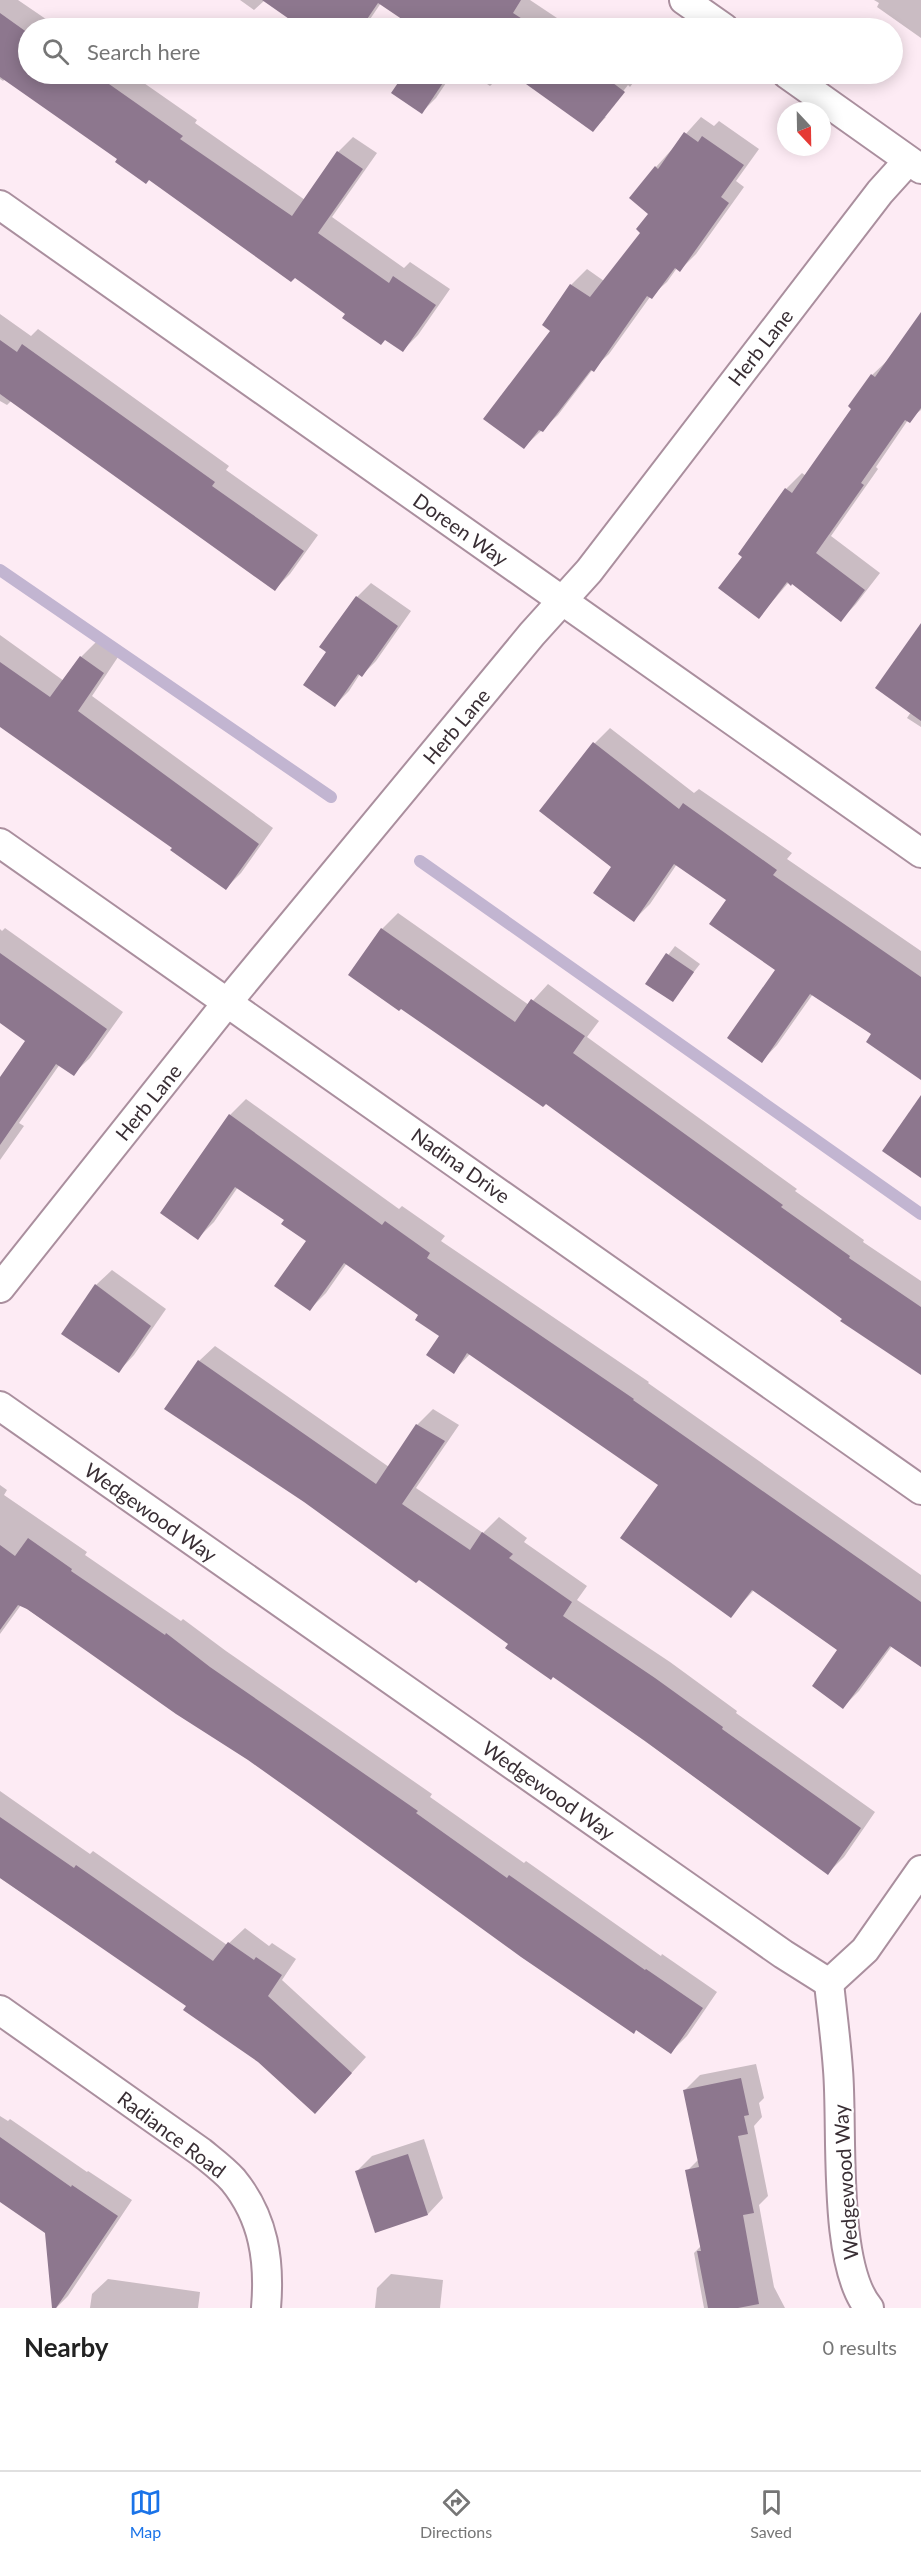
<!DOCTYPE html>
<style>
body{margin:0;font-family:Lato,sans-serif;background:#f2f2f2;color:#222}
.compass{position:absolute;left:777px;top:102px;width:54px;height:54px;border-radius:50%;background:#fff;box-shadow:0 3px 15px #0003;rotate:158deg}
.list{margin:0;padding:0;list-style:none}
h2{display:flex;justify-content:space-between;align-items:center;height:78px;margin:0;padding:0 24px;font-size:26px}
h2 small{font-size:20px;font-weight:400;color:#767676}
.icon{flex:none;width:33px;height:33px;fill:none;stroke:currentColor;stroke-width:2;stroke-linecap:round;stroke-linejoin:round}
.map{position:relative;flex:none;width:921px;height:2308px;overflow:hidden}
.search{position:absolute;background:#fff;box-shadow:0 3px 15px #0003;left:18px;right:18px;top:18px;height:66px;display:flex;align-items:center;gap:15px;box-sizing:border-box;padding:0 21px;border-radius:33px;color:#767676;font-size:22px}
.sheet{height:162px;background:#fff}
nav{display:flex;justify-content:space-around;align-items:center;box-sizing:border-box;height:84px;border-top:2px solid #e0e0e0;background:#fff;font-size:16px;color:#767676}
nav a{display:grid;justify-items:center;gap:3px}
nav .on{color:#1a73e8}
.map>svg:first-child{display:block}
</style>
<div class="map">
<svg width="921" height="2308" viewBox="0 0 921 2308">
<rect width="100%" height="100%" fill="#fdebf4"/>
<g fill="#0003">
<polygon points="0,0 18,0 59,28 28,28 28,74 131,74 197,120 195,123 305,200 338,152 353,137 377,153 332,217 404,268 410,262 450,289 418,335 403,350 119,159 5,79 3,81 0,79"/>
<polygon points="240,0 530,0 572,28 417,28 381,3 364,28 304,28 265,0 254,10"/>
<polygon points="874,0 921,0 921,38 877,7 879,3"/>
<polygon points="406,74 452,74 436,98 422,112 393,93"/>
<polygon points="472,74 503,74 490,86"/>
<polygon points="515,74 635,74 638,76 630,87 628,85 603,117 606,117 593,130"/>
<polygon points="701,117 714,126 719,121 759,149 736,181 744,187 696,254 680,270 677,268 667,282 650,297 609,354 593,369 558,415 524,447 552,330 544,325 571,285 587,269 604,281 642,232 650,213 656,167"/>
<polygon points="0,314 31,336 38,329 229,466 226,470 318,535 290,574 275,589 12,400 7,405 0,401"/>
<polygon points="921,314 921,410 908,420 876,467 878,469 831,536 880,573 856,604 841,620 793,582 789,582 759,617 744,556 786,489 802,473 806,476 853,409 872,375 888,360"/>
<polygon points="371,583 411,611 376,661 362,675 360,674 349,691 335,705 328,651 357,597"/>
<polygon points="921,631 921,727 907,718 911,712"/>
<polygon points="0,635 64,681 81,657 96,642 118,657 92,696 273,828 241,873 226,888 174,848 0,726"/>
<polygon points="610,728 694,793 699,789 792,853 787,859 921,951 921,1078 873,1034 813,994 777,1045 762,1061 777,969 728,900 677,864 650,904 634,920 613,866 541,810 595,743"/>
<polygon points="398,913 529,1005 548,984 599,1021 587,1037 797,1189 795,1191 864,1240 863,1242 921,1281 921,1373 546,1102 350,975 382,929"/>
<polygon points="5,928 123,1012 90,1058 73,1074 60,1064 19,1123 24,1126 0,1160 0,1080 27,1041 0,1021 0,929 2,931"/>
<polygon points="675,946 700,964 672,1000 647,983"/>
<polygon points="246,1099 399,1209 402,1206 445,1236 441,1241 649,1382 648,1383 921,1575 921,1666 892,1646 859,1691 843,1707 840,1650 755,1589 730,1616 660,1485 470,1354 453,1372 441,1335 420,1315 347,1263 326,1293 310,1309 309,1241 286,1220 238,1187 214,1222 198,1238 162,1213 230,1115"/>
<polygon points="112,1270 166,1309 134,1355 119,1371 96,1285"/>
<polygon points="215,1346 389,1467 417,1425 433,1409 459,1425 416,1488 483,1533 499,1517 527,1538 524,1542 587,1586 577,1600 670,1662 737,1711 736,1713 875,1812 844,1857 828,1873 510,1644 199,1361"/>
<polygon points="0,1485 7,1490 4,1495 87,1552 85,1555 181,1621 183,1619 226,1651 432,1794 430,1797 524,1863 526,1861 661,1956 662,1954 717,1992 687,2036 671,2052 249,1759 21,1605 0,1634"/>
<polygon points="0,1791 90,1854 93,1851 227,1945 245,1928 269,1946 272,1943 296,1959 282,1980 366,2057 330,2097 259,2061 188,2006 0,1878"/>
<polygon points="756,2064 764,2098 759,2103 762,2117 754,2126 768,2196 759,2205 774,2287 785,2308 704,2308 694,2253 702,2245 687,2171 699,2159 684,2091 700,2075"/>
<polygon points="0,2116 8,2121 10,2119 87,2172 88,2171 132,2200 68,2296 56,2308 54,2308 46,2232 0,2200"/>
<polygon points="424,2139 443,2198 428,2214 356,2172 372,2156"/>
<polygon points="391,2274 443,2280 440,2308 375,2308 377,2288"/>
<polygon points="108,2279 200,2292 198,2308 90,2308 92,2294"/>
</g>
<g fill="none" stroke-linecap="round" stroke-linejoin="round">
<g stroke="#c2b5d1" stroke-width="12">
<polyline points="0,570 331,797"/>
<polyline points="420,861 921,1214"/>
</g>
</g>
<g fill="#8d778e">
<polygon points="262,0 521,0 513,13 533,26 531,28 415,28 378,3 361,28 302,28"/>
<polygon points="0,13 28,33 28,74 117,74 109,84 183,136 180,139 292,216 337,151 363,169 318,233 389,283 393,276 436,305 403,352 385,340 381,345 342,318 345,314 295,278 291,282 149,180 146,184 115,162 117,159 0,77"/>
<polygon points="404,74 449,74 422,114 391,93"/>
<polygon points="478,74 500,74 493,84"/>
<polygon points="512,74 601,74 625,92 593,132"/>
<polygon points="684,132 698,142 702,136 744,165 721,197 729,203 680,272 675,268 652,299 647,296 594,372 591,370 543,432 539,430 524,449 483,419 550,331 542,325 570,284 590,297 640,233 636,229 648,214 629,198 655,166 658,169"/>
<polygon points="921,312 921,408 910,423 905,420 861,483 864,485 816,553 865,590 841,622 792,584 791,586 787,582 759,619 718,588 742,557 738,554 785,488 792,493 851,409 848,406 871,374 875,377"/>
<polygon points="0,340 17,352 22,344 215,482 212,486 304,551 275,591 0,394"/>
<polygon points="356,596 398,626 362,677 358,674 335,707 303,685 326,652 319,647"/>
<polygon points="921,623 921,721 875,688"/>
<polygon points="80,656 104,673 78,711 259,844 226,890 170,850 172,848 0,727 0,662 50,697"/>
<polygon points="593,742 679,809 683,803 777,870 773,875 921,977 921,1080 866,1042 871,1034 810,994 762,1063 727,1038 775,970 709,924 726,900 674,864 634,922 593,893 611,867 539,811"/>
<polygon points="381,928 515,1022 531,999 585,1036 573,1053 783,1205 781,1207 850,1256 849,1258 921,1307 921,1375 840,1321 842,1319 546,1104 543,1107 401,1009 399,1011 348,975"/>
<polygon points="0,953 107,1029 74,1076 56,1064 0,1145 0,1077 25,1041 0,1023"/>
<polygon points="666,953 694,972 673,1002 645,984"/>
<polygon points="921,1095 921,1178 882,1151"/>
<polygon points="229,1114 382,1225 385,1221 430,1253 427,1258 634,1399 633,1400 921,1602 921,1667 890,1646 843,1709 812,1686 837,1650 752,1590 731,1618 620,1538 658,1485 467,1353 454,1374 426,1355 439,1336 415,1320 418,1315 344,1263 310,1311 274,1286 306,1241 281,1224 284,1220 235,1187 198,1240 160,1213"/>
<polygon points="95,1284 151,1326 119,1373 61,1334"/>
<polygon points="198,1360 376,1484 416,1424 445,1441 402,1504 470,1550 482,1532 513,1554 509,1558 572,1602 563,1616 655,1678 723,1727 722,1729 861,1828 828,1875 645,1741 553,1677 551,1680 505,1648 508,1644 419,1580 416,1583 304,1502 164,1409"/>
<polygon points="28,1538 72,1569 71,1571 165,1635 166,1633 210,1667 418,1811 416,1813 507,1878 509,1875 645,1970 646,1969 703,2008 671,2054 636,2030 634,2034 521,1957 310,1804 248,1760 176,1714 27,1609 18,1605 0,1630 0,1545 15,1556"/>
<polygon points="0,1817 74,1868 76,1865 213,1961 228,1942 254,1960 256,1957 282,1975 268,1996 352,2073 315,2114 258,2062 183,2010 186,2006 0,1878"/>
<polygon points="741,2078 749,2115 744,2116 748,2134 738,2136 754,2213 743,2215 759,2304 738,2308 708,2308 697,2251 701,2251 685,2170 699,2167 683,2090"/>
<polygon points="0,2137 71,2187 72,2185 118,2216 56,2308 52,2308 45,2233 0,2202"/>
<polygon points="408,2154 428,2215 375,2233 355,2171"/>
</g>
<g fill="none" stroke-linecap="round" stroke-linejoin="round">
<defs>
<g id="street">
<polyline points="684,0 724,28"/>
<polyline points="787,74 921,169"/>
<polyline points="0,205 921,853"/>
<polyline points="0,843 921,1490"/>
<polyline points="0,1288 226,1004 532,634 589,571 880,192 908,161"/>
<polyline points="0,1406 783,1954 829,1983"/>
<path d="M 829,1983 C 832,2012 836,2041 838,2070 C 843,2129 832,2264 869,2308"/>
<polyline points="829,1983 865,1950 921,1870"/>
<path d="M 0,2010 L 201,2152 C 212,2161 224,2170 233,2180 C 264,2218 270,2261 266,2308"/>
</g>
</defs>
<use href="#street" stroke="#aa8f9e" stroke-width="32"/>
<use href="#street" stroke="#fff" stroke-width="28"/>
</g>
<g text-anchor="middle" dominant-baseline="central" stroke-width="4.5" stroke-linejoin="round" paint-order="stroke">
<g font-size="20" fill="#392e34" stroke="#fff">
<text transform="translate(760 347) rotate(-52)">Herb Lane</text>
<text transform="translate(461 529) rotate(35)">Doreen Way</text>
<text transform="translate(456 726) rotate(-50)">Herb Lane</text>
<text transform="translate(148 1102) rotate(-51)">Herb Lane</text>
<text transform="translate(461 1165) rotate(35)">Nadina Drive</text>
<text transform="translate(151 1512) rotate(35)">Wedgewood Way</text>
<text transform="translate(549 1790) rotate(35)">Wedgewood Way</text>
<text transform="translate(172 2134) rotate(37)">Radiance Road</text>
<text transform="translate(845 2182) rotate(-94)">Wedgewood Way</text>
</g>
</g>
</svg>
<svg class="compass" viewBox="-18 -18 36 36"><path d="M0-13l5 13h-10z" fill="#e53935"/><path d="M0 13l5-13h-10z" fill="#767676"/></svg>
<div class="search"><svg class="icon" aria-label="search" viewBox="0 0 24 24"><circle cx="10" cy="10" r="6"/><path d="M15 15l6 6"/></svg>Search here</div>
</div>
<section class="sheet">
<h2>Nearby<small>0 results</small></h2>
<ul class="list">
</ul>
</section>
<nav>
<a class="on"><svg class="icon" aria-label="map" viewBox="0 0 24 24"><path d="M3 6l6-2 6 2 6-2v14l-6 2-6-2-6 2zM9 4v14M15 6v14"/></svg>Map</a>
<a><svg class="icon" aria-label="directions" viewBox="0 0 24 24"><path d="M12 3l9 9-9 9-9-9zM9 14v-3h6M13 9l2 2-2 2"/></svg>Directions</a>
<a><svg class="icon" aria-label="saved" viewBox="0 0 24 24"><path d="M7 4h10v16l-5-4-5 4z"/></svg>Saved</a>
</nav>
